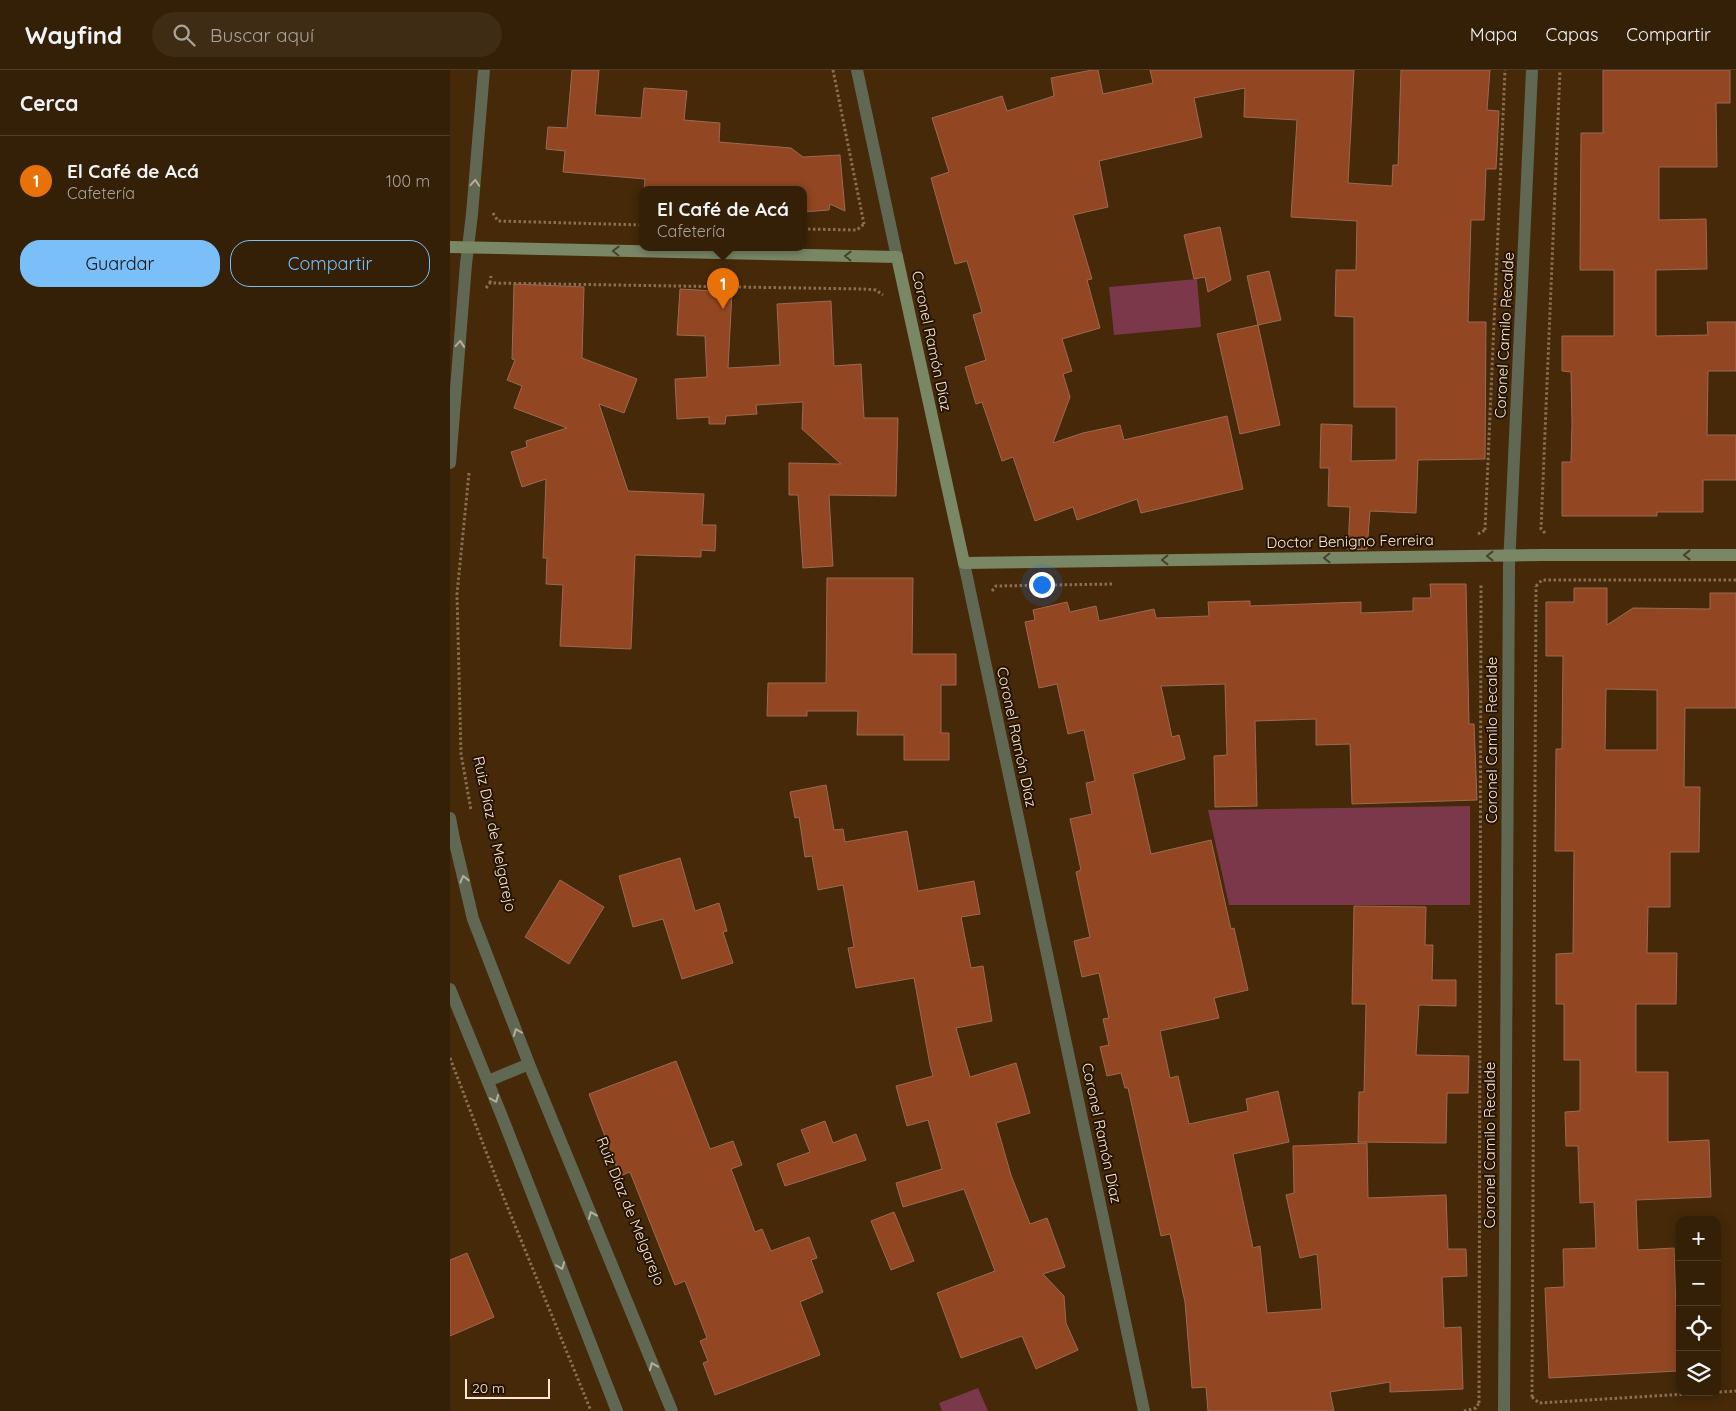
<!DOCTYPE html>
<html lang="es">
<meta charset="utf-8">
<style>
body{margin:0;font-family:Quicksand,sans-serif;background:#3f2c15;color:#f1f3f6}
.controls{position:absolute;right:15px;bottom:15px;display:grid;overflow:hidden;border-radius:10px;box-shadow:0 2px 12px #0003}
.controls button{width:45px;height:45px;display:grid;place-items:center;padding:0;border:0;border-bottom:1px solid #4e3d28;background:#341f07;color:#f1f3f6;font:25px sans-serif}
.scale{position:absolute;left:15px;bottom:12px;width:85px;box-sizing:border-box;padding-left:5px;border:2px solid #fee7d2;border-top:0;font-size:14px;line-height:18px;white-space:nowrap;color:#fee7d2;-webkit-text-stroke:4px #241404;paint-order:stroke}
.you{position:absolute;left:591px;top:514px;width:18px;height:18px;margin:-12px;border:4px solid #fff;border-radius:50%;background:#1a73e8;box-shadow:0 0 0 8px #1a73e833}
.badge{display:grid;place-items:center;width:32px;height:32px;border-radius:50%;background:#7abff8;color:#fff;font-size:16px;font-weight:700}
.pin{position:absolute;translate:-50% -41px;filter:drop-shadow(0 1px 2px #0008)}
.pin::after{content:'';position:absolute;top:26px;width:18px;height:15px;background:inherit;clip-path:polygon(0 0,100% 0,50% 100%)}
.popup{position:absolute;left:189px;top:116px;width:168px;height:65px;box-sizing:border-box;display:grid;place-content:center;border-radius:10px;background:#341f07;filter:drop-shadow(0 1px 4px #0005);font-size:16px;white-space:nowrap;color:#a9a29b}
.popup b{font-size:19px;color:#f1f3f6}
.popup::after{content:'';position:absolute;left:50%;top:100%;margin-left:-10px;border:10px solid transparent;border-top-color:#341f07}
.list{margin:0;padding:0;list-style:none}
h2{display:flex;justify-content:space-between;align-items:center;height:65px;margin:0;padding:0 20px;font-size:21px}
h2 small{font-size:16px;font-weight:400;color:#a9a29b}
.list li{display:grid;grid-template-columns:32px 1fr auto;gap:15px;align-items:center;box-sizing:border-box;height:90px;padding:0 20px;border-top:1px solid #4e3d28}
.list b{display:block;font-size:19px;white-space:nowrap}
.list p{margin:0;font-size:16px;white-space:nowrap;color:#a9a29b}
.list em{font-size:16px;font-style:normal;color:#a9a29b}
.actions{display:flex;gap:10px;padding:15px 20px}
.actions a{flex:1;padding:11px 0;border:1px solid #7abff8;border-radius:20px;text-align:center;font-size:18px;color:#7abff8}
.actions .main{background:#7abff8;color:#111}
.icon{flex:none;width:28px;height:28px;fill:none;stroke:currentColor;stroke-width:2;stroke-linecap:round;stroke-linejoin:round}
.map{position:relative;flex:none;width:1286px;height:1341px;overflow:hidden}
header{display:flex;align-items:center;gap:30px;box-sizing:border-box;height:70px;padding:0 25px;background:#341f07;border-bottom:1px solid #4e3d28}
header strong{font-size:24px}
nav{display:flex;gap:28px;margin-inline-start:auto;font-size:18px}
.search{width:350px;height:45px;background:#3f2c15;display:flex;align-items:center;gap:12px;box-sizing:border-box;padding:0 18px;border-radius:28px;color:#a9a29b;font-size:19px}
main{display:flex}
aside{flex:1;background:#341f07}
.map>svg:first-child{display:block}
</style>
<header>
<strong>Wayfind</strong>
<div class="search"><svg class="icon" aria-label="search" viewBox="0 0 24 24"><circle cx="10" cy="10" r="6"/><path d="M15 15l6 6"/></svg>Buscar aquí</div>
<nav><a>Mapa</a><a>Capas</a><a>Compartir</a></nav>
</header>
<main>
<aside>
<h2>Cerca<small></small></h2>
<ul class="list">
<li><span class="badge" style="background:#e8710a">1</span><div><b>El Café de Acá</b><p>Cafetería</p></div><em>100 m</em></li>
</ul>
<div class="actions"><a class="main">Guardar</a><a>Compartir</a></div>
</aside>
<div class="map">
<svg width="1286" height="1341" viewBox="0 0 1286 1341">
<rect width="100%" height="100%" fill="#452909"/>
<g fill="#7a384a">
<polygon points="747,209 751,257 664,265 659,217"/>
<polygon points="1020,736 1020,835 779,835 758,740"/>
<polygon points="528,1318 538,1341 492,1341 489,1333"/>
</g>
<g fill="#924722" stroke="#9d6952" fill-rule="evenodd">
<polygon points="122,0 149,0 145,45 191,48 194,18 237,21 234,50 270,53 269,72 341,78 353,87 390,85 395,141 380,134 379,140 353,142 353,120 194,120 195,109 113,102 115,81 96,79 98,57 117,58"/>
<polygon points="642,0 648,0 653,24 703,13 700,0 904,0 898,113 942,116 943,95 948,95 951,0 1040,0 1037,40 1049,41 1046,99 1036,99 1034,150 1021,150 1018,252 1036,252 1035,389 968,390 966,443 920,441 917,479 898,480 900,437 878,436 879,398 870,398 871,354 902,355 901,391 946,390 946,337 904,337 904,247 885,246 886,200 906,200 907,151 841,147 847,50 794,47 795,18 744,28 752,67 649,91 658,137 623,145 642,209 637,210 650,258 612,269 622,301 613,304 620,327 603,373 633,363 670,355 674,370 777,346 793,419 691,443 687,429 627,450 623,437 585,451 563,387 552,391 532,332 526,334 515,297 536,290 523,245 532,242 517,191 505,194 481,108 499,102 482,48 552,26 557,41 604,26 601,8"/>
<polygon points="1153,0 1280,0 1280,33 1266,33 1267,97 1209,97 1209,150 1256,149 1257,199 1206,200 1206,266 1258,265 1257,252 1286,252 1286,301 1258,301 1257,365 1286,365 1286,410 1253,410 1253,442 1207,442 1207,446 1112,446 1112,392 1121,392 1122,354 1121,302 1112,301 1112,266 1164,266 1164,200 1130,200 1131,63 1153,63"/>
<polygon points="770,157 781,210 758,222 755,207 744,209 734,165"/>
<polygon points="819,201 831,250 808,255 797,206"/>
<polygon points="64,214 134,217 132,288 187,309 174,343 149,334 178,421 254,424 252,455 266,455 265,481 251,480 251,487 185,485 181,579 110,576 113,515 96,514 97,488 93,488 96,409 72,417 61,382 77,377 76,371 117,358 64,338 72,316 57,310 65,290 62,289"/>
<polygon points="230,219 282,222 278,298 330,295 327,234 381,231 384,296 411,294 414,348 448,348 446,426 379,425 383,496 353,498 348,425 339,425 339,393 391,394 352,359 353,332 306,335 307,344 276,346 275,354 259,354 259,347 227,349 225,309 257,307 255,266 227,265"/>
<polygon points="808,255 830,355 790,364 767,264"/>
<polygon points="377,508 463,508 462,584 506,584 506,615 491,615 491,663 499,663 499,690 454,690 454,665 407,665 408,641 357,641 357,646 317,646 318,613 376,613"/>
<polygon points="980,514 1016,514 1019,654 1024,654 1027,730 902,734 900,674 866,675 866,649 805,651 807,736 765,737 764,686 777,685 775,614 711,616 722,667 729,665 735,689 683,704 701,784 761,770 781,859 784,858 798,920 764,928 769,948 710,961 720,1008 728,1006 739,1054 798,1041 796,1029 828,1021 839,1072 783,1084 803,1178 810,1176 817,1243 872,1239 867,1184 850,1188 836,1125 844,1123 843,1076 917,1073 918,1128 996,1125 998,1179 1016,1179 1017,1206 992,1207 994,1258 1011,1257 1013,1319 940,1322 940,1312 880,1322 884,1341 758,1341 756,1317 742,1318 735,1232 720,1164 711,1166 678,1018 675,1018 671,1003 657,1006 650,977 659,975 653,949 659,948 649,903 632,907 624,871 640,867 626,802 631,800 620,749 642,744 636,713 645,711 634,660 618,664 607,614 589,618 575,552 585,550 583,540 617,532 620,542 646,536 649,551 704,539 706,548 759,546 758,532 800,531 800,536 911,532 911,543 963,541 963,528 981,528"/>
<path d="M 1124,518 L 1157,518 L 1157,555 L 1183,538 L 1260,539 L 1260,523 L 1286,523 L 1286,638 L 1235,638 L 1234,717 L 1250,717 L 1249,782 L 1220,782 L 1220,837 L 1198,837 L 1197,883 L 1227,883 L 1226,934 L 1186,934 L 1186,1002 L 1218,1002 L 1218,1072 L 1259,1070 L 1261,1127 L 1186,1130 L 1188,1180 L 1224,1178 L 1228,1301 L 1099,1308 L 1095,1218 L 1114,1217 L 1113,1179 L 1146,1178 L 1144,1132 L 1130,1133 L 1128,1076 L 1116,1076 L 1115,1042 L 1130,1041 L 1130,990 L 1114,990 L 1114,934 L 1106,934 L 1106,884 L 1123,883 L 1124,781 L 1105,781 L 1106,679 L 1112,679 L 1113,586 L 1096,586 L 1096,532 L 1124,532 ZM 1156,619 L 1207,620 L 1207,680 L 1155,680 Z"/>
<polygon points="376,715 384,760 393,759 395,772 457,761 468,821 524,811 530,844 511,847 521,898 533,896 542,951 506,958 520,1007 566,993 580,1043 546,1053 561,1105 580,1154 597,1148 615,1197 593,1204 614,1226 616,1253 628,1280 586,1299 572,1266 511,1288 487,1223 545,1201 514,1119 453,1137 446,1113 492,1099 478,1050 457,1056 446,1016 483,1006 480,995 464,908 406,918 398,878 404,877 393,815 368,820 362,786 355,787 349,747 345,748 340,722"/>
<polygon points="230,788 245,841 269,833 277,861 273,862 283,893 232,909 213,849 183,857 169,806"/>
<polygon points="110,810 154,837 119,894 75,867"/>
<polygon points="904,836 976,837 975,875 983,875 982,910 1006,910 1006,936 969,935 966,985 1019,986 1018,1023 997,1023 996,1073 908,1072 909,1022 914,1022 916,934 902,934"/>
<polygon points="226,991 260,1079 283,1071 292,1095 281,1099 305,1162 312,1159 321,1181 359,1167 367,1188 361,1190 373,1222 350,1232 370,1285 265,1325 253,1293 258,1291 250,1271 257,1268 235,1211 225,1215 180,1102 170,1106 139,1024"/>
<polygon points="375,1051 383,1073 406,1064 416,1090 335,1116 327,1094 360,1082 351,1060"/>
<polygon points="444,1142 464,1191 441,1200 421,1151"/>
<polygon points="17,1183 44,1247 0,1266 0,1190"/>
</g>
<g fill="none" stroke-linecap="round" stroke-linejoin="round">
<g stroke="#896f53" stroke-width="3" stroke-dasharray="2.5 2.5" stroke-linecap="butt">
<polyline points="383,0 414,154"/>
<polyline points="43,143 48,151 193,155"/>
<polyline points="353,159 407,160 414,154"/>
<polyline points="40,213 41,206"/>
<polyline points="36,218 40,213 414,219 426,220 433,225"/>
<polyline points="19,403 7,524 11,684 21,740"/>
<polyline points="1035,460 1055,0"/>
<polyline points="1095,463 1091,459 1110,0"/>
<polyline points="1028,464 1035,460"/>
<polyline points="1086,516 1092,510 1286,510"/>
<polyline points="542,521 546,516 662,514"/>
<polyline points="0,988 55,1131 141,1341"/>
<polyline points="1082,1327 1086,516"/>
<polyline points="1082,1327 1089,1333 1286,1321"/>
<polyline points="1029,1333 1031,515"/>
<polyline points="1014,1341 1026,1338 1029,1333"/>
</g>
<g stroke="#606853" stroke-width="12">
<polyline points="407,0 447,187"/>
<polyline points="0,393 16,194 22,144 34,0"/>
<polyline points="514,493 694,1341"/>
<polyline points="0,748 4,769 23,849 79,994 222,1341"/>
<polyline points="0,919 51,1044 167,1341"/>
<polyline points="38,1011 79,994"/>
<polyline points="1054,1341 1059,496 1082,0"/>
</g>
<polyline stroke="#7a8765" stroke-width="12" points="0,177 447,187 514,493 1094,485 1286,485"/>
</g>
<defs><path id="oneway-chevron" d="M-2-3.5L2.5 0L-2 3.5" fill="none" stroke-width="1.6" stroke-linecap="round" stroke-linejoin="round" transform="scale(1.25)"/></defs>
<g stroke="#b7ae99">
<use href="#oneway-chevron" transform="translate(25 113) rotate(-86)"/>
<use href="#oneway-chevron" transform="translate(10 274) rotate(-85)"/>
<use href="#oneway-chevron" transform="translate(14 809) rotate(-104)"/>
<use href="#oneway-chevron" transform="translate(67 962) rotate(-111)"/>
<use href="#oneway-chevron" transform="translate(45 1029) rotate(68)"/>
<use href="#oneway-chevron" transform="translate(142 1145) rotate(-112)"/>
<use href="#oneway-chevron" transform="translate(111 1196) rotate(69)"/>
<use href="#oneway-chevron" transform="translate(203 1296) rotate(-112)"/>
</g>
<g stroke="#46422b">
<use href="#oneway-chevron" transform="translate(166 181) rotate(-179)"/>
<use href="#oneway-chevron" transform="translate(398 186) rotate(-179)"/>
<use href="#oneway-chevron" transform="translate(1237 485) rotate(-180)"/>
<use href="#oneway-chevron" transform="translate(1040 486) rotate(180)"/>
<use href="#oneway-chevron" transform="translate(877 488) rotate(179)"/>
<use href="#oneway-chevron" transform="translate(715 490) rotate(179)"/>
</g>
<g text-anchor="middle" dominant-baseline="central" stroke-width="4" stroke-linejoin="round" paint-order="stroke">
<g font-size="15" fill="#fee7d2" stroke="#241404">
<text transform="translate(1054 265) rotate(-87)">Coronel Camilo Recalde</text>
<text transform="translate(482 271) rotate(78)">Coronel Ramón Díaz</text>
<text transform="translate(900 471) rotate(-1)">Doctor Benigno Ferreira</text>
<text transform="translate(567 667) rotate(78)">Coronel Ramón Díaz</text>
<text transform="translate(1041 670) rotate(-90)">Coronel Camilo Recalde</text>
<text transform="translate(45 764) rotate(78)">Ruiz Díaz de Melgarejo</text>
<text transform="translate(652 1063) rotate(78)">Coronel Ramón Díaz</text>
<text transform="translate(1039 1075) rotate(-90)">Coronel Camilo Recalde</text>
<text transform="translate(181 1141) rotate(68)">Ruiz Díaz de Melgarejo</text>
</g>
</g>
</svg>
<div class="controls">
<button>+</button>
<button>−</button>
<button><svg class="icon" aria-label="locate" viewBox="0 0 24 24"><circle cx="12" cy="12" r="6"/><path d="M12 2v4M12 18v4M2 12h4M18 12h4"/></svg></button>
<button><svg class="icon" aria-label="layers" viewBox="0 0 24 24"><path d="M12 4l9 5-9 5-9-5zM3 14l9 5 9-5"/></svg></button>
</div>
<div class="scale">20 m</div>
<div class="you"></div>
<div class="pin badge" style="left:273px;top:239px;background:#e8710a">1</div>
<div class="popup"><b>El Café de Acá</b>Cafetería</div>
</div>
</main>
